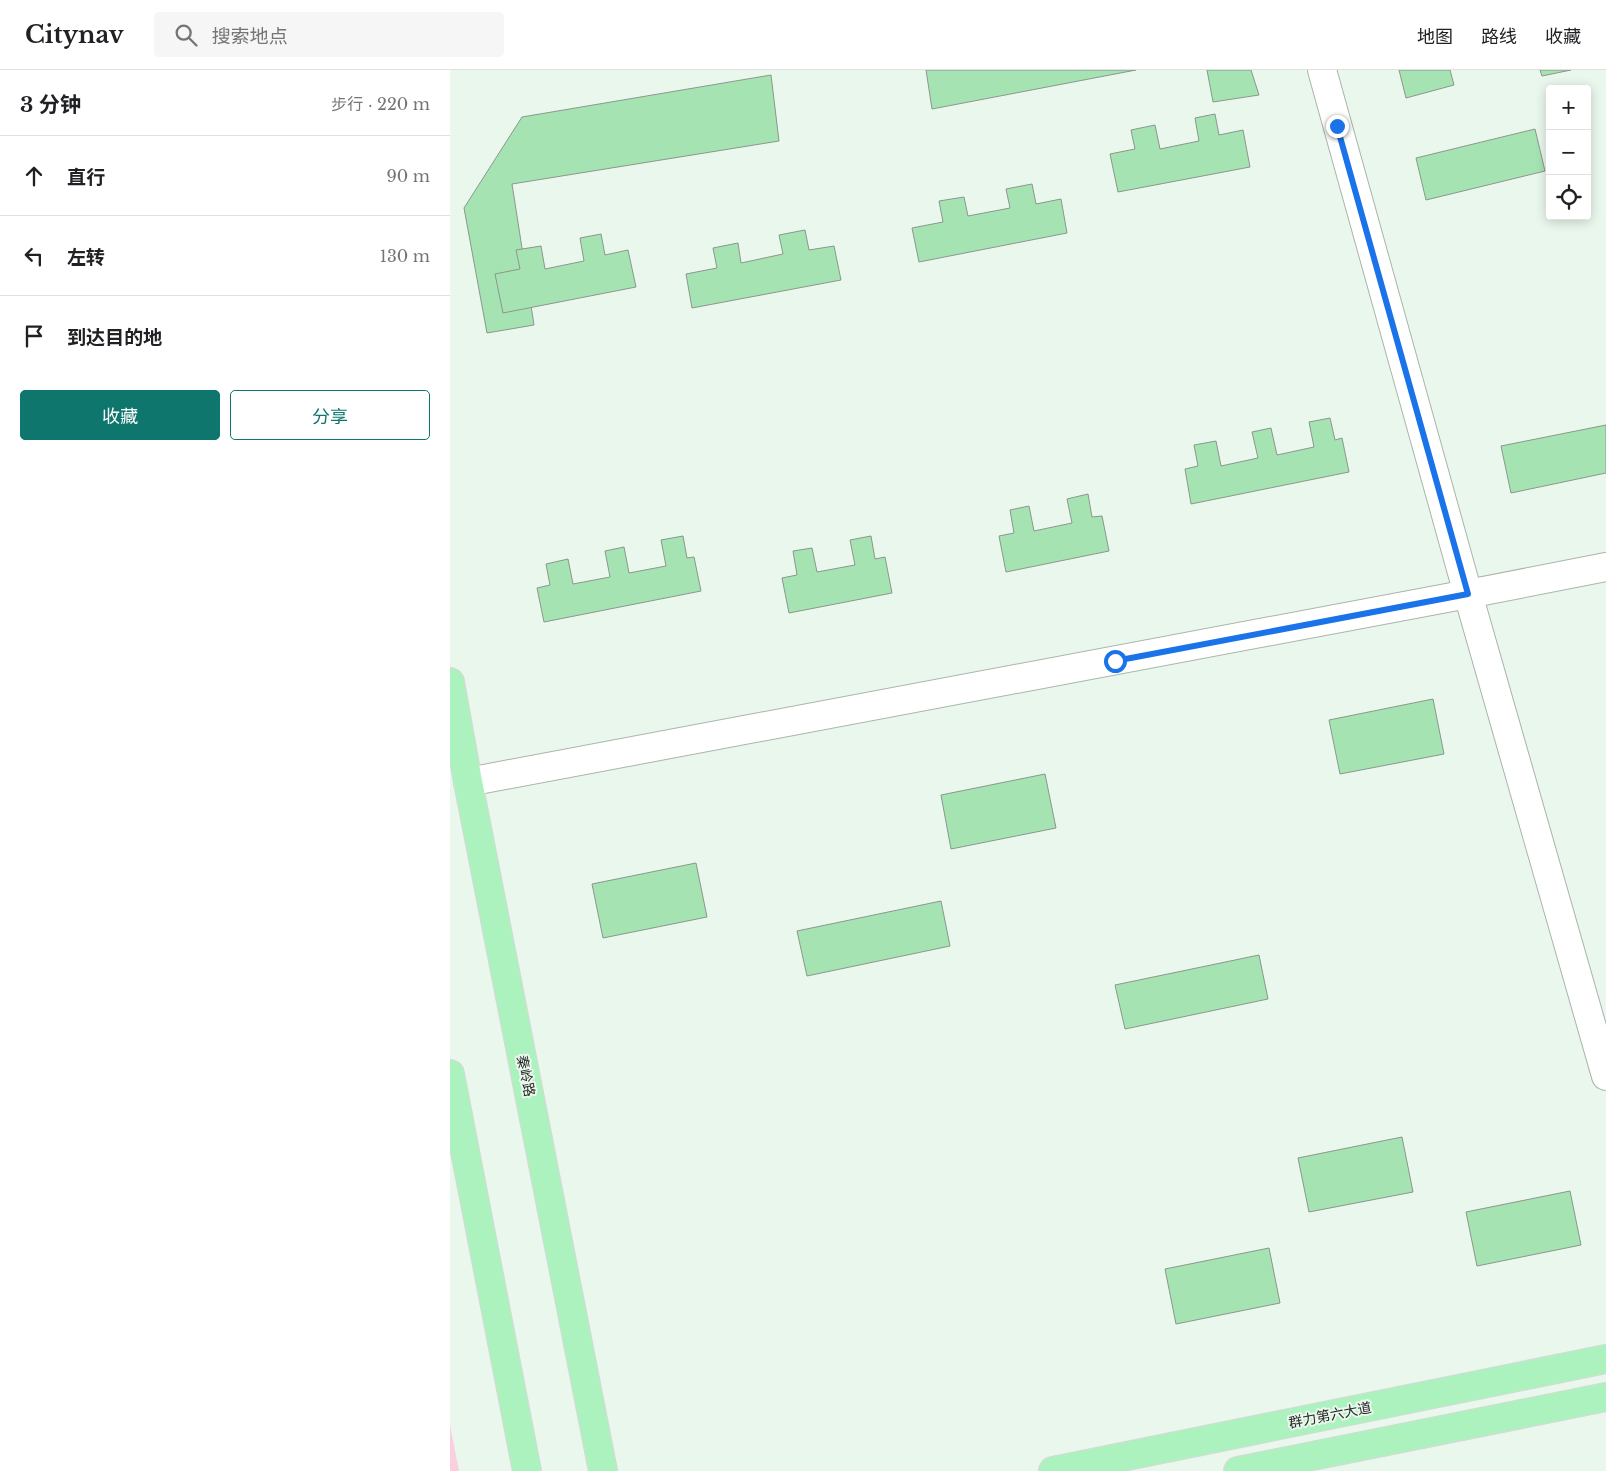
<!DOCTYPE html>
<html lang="zh">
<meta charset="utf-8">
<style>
body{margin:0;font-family:"Libre Baskerville","Noto Sans SC",serif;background:#f6f6f6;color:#202124}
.controls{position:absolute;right:15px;top:15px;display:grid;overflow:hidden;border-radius:5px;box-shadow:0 2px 12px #0003}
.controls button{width:45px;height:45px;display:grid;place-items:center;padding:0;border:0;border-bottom:1px solid #e0e0e0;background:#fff;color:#202124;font:25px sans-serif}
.stop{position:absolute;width:15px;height:15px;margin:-11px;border:4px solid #1a73e8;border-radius:50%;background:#fff}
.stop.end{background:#1a73e8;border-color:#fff;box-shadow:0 1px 5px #0008}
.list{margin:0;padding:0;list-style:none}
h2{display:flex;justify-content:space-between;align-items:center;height:65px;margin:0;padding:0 20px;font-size:21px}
h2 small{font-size:16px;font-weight:400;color:#757577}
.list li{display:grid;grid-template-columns:32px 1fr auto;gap:15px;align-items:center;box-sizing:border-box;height:80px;padding:0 20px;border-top:1px solid #e0e0e0}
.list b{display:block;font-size:19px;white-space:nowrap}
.list em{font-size:16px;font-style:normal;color:#757577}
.actions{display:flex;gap:10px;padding:15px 20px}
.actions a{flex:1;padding:11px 0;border:1px solid #0f766e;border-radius:5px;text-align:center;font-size:18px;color:#0f766e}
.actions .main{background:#0f766e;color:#fff}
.icon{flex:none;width:28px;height:28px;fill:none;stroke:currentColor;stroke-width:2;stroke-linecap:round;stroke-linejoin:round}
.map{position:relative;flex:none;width:1156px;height:1401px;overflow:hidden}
header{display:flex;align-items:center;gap:30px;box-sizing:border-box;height:70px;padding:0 25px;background:#fff;border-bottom:1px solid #e0e0e0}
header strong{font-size:24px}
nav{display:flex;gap:28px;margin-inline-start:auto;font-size:18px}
.search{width:350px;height:45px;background:#f6f6f6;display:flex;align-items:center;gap:12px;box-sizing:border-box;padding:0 18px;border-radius:5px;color:#757577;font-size:19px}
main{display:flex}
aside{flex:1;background:#fff}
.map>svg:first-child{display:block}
</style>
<header>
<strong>Citynav</strong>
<div class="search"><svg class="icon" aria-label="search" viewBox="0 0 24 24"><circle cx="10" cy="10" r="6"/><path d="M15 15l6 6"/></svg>搜索地点</div>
<nav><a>地图</a><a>路线</a><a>收藏</a></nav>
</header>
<main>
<aside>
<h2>3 分钟<small>步行 · 220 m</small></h2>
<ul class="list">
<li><svg class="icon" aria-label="ahead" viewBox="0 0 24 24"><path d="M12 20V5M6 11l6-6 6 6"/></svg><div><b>直行</b></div><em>90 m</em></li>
<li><svg class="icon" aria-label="left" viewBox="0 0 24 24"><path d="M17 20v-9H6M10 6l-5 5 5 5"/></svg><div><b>左转</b></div><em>130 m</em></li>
<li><svg class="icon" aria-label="arrive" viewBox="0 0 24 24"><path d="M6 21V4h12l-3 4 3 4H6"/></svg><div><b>到达目的地</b></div></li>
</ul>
<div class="actions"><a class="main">收藏</a><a>分享</a></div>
</aside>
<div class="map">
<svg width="1156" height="1401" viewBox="0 0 1156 1401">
<rect width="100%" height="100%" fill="#eaf7ec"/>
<polygon fill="#facfdf" points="0,1355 9,1401 0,1401"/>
<g fill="#a6e3b3" stroke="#8b978d">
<polygon points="476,0 686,0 482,39"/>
<polygon points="757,0 801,0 809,25 763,32"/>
<polygon points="949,0 1000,0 1004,15 956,28"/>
<polygon points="1090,0 1121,0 1092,6"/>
<polygon points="321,5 329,71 62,114 84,255 37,263 14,138 72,47"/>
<polygon points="765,44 769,65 793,60 800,97 668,122 660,84 685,79 681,60 705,55 710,79 749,71 745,48"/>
<polygon points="1085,59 1095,101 976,130 966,88"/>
<polygon points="582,114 586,134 611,129 617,163 469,192 462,158 493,152 489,131 514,127 518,146 560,138 556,119"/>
<polygon points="355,160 359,180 384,176 391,210 242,238 236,204 267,198 263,178 288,173 291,193 333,184 329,165"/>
<polygon points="151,164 155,185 178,180 186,217 53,243 45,204 70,199 66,180 91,176 95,199 134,191 130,168"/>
<polygon points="880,348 885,370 892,368 899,402 741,434 735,399 748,396 744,375 766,371 771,396 808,388 802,362 821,358 827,385 864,377 859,352"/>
<polygon points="1156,355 1156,403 1061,423 1051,376"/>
<polygon points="638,424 642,447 652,446 659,481 556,502 549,466 564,463 560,440 579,436 584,461 622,453 617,429"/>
<polygon points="233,466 237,488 244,487 251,521 94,552 87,518 100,515 96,494 118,489 123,514 160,507 155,481 174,477 179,503 216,496 211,470"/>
<polygon points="421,466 425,489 435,487 442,523 339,543 332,508 347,505 343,481 362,478 367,502 405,495 400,470"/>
<polygon points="983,629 994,684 890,704 879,650"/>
<polygon points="595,704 606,758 501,779 491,725"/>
<polygon points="246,793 257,847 153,868 142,814"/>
<polygon points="491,831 500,876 357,906 347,861"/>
<polygon points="809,885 818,929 675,959 665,915"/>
<polygon points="952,1067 963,1122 859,1142 848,1088"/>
<polygon points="1120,1121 1131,1175 1027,1196 1016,1142"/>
<polygon points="819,1178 830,1233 726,1254 715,1199"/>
</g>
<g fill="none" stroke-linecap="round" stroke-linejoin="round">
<defs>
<g id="minor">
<polyline points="872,0 1018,524 1156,1006"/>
<polyline points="18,712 1018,524 1156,497"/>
</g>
<g id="major">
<polyline points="0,612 18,712 153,1401"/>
<polyline points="0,1004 77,1401"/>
<polyline points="603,1401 1156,1289"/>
<polyline points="788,1401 1156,1327"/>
</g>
</defs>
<use href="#minor" stroke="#a9b5ab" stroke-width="30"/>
<use href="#major" stroke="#d8d8d8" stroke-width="30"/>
<use href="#minor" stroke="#fff" stroke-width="28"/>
<use href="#major" stroke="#acf2bf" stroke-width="28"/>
</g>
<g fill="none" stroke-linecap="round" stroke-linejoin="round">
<polyline stroke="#1a73e8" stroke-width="6" points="665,591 1018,524 887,56"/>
</g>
<g text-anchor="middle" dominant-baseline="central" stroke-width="4" stroke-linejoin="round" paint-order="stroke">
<g font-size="14" fill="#242824" stroke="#eaf7ec">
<text transform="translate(76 1006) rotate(79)">秦岭路</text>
<text transform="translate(880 1345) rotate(-11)">群力第六大道</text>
</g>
</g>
</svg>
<div class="controls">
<button>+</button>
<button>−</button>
<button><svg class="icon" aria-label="locate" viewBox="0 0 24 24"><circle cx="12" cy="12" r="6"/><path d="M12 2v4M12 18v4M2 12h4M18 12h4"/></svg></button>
</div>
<div class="stop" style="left:665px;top:591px"></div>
<div class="stop end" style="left:887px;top:56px"></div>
</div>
</main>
